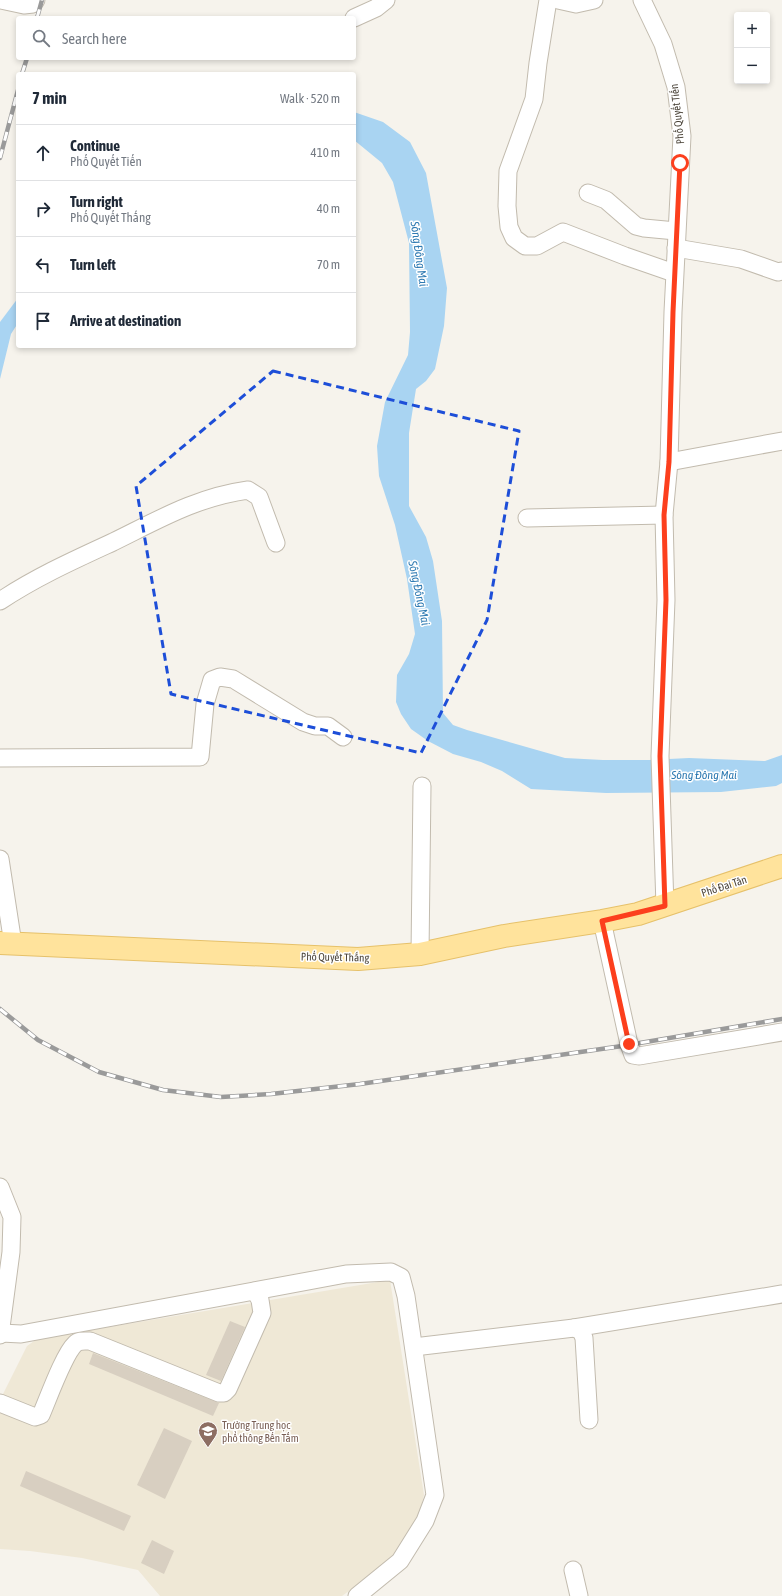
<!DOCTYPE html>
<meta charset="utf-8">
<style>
body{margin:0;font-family:"Asap Condensed",sans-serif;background:#f2f2f3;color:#1f2937}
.controls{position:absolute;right:12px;top:12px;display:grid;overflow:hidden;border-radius:4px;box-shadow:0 2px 6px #0003}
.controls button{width:36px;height:36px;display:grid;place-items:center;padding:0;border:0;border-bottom:1px solid #e0e1e3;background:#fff;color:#1f2937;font:20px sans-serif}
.stop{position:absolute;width:12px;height:12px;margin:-9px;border:3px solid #fc3f1d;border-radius:50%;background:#fff}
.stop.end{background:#fc3f1d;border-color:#fff;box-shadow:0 1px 4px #0008}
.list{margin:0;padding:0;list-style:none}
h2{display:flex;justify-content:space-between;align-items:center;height:52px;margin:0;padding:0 16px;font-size:17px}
h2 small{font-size:13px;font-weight:400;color:#747a83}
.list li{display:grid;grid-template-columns:26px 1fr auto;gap:12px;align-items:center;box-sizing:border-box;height:56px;padding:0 16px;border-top:1px solid #e0e1e3}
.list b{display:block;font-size:15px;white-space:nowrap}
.list p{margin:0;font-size:13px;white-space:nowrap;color:#747a83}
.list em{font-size:13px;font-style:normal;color:#747a83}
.icon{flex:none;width:22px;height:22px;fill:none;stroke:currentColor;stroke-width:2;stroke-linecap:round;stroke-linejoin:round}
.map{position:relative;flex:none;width:782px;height:1596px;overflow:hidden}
.search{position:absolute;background:#fff;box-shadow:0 2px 6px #0003;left:16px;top:16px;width:340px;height:44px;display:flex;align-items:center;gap:10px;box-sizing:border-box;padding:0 14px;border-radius:4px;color:#747a83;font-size:15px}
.panel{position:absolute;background:#fff;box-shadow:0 2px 6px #0003;left:16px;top:72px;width:340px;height:276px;border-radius:4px}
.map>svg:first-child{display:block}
</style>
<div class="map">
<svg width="782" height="1596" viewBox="0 0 782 1596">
<rect width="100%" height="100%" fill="#f6f3ec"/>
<polygon fill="#efe8d6" points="390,1280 424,1495 420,1511 396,1557 342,1596 160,1596 138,1570 82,1558 30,1551 0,1549 0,1400 27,1346 37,1339"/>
<g fill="#a9d4f2">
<polygon points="354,112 383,122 410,142 426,173 447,288 444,326 435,369 426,381 416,389 409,433 409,506 426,537 433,561 442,621 443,713 453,725 467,730 565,758 603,760 649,760 689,758 765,761 782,755 782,783 776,786 721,792 606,793 531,789 502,771 481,762 453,754 428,741 411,729 401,714 396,702 397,675 409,654 415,634 407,579 395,525 379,476 377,446 385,402 408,355 410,332 409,243 393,182 382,163 354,140"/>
<polygon points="18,298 18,323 11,334 0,379 0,322"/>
</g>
<g fill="#d8cfc1">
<polygon points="230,1321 245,1327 221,1381 206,1375"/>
<polygon points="93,1353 219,1403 213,1416 89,1364"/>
<polygon points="164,1428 192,1441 165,1499 137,1485"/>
<polygon points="26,1471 131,1516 124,1531 20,1486"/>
<polygon points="152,1540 174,1551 164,1574 141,1563"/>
</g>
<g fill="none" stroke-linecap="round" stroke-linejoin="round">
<defs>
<g id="minor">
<polyline points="1,0 24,5 33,4 36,0"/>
<polyline points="548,0 538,63 534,99 508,171 507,206 509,227 514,238 525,246 537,246 563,232 625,256 674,273"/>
<polyline points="558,0 576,4 594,0"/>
<polyline points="642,0 663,44 676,87 682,136 673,312 669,462 664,515 666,600 660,756 665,906"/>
<polyline points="354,18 376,8 386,0"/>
<polyline points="588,193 606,200 636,226 644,228 676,231"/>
<polyline points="676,248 741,259 778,272 782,271"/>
<polyline points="669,462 782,441"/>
<polyline points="527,518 664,515"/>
<path d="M 0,601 C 36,577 74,560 113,542 C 158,520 197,497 248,490 L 259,497 L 276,543"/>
<polyline points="0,758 200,757 205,704 212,680 220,677 233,679 303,722 315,726 328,726 343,737"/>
<polyline points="0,859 13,944"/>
<polyline points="602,921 629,1044 633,1055 639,1056 782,1032"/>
<polyline points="420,954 422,786"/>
<polyline points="0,1187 12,1217 11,1252 0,1335"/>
<polyline points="574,1328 782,1294"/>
<polyline points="1,1333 21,1334 346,1274 391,1272 401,1277 406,1296 435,1495 425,1521 400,1561 357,1596"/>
<polyline points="414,1347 574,1328 581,1331 584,1338 589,1420"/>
<path d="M 0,1403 L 35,1417 L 41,1415 C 48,1399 64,1354 75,1344 C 79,1340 84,1341 90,1341 L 219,1393 L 224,1393 L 228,1389 L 262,1313 L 260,1300 L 255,1291"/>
<polyline points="573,1570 579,1596"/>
</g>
<polyline id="major" points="0,943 358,959 420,954 504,936 602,921 638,914 782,866"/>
</defs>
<use href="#minor" stroke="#c2bbae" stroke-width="19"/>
<use href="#major" stroke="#e6c16a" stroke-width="24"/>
<use href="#minor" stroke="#fff" stroke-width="17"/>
<use href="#major" stroke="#ffe39c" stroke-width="22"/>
<defs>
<g id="rail">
<polyline points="37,18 42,0"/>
<polyline points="22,74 27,58"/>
<polyline points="0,158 18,90"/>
<polyline points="0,1009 38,1040 99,1072 163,1090 221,1097 271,1094 360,1084 622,1046 782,1019"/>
</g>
</defs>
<use href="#rail" stroke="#9a9a9a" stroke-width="4.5"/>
<use href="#rail" stroke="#fff" stroke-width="3" stroke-dasharray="9" stroke-linecap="butt"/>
</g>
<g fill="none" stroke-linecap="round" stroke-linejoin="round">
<polyline stroke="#fc3f1d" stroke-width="5" points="629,1044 602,921 665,906 660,756 666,600 664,515 669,462 673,312 680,163"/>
</g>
<path fill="none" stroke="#1d4ed8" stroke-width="3" stroke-dasharray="8 5" stroke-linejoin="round" d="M 273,371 L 519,431 L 487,620 L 421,753 L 171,694 L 136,486 Z"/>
<defs>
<symbol id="school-pin" viewBox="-11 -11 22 30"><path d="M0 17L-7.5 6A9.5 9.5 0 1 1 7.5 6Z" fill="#8d6e63" stroke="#fff"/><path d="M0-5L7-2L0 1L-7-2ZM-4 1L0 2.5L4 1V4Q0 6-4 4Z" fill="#fff"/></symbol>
</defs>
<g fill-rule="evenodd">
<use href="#school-pin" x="197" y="1420" width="22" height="30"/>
</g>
<g text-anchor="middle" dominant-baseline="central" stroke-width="3" stroke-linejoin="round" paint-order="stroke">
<g font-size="11" fill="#4b4439" stroke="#fff">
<text transform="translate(677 114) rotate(-96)">Phố Quyết Tiến</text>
<text transform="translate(724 886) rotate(-18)">Phố Đại Tân</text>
<text transform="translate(335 957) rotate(1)">Phố Quyết Thắng</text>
</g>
<g font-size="11" fill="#785e54" stroke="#fff" text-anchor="start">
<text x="222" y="1425">Trường Trung học<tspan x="222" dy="13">phổ thông Bến Tắm</tspan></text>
</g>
<g font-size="12" font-style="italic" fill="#2e7ab2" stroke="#fff">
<text transform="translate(419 254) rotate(82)">Sông Đông Mai</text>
<text transform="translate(419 593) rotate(78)">Sông Đông Mai</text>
<text x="704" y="775">Sông Đông Mai</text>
</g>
</g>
</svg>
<div class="controls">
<button>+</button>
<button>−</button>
</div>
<div class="stop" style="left:680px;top:163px"></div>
<div class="stop end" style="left:629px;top:1044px"></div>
<div class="search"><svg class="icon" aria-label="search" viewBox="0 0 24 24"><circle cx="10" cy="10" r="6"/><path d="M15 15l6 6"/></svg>Search here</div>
<section class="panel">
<h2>7 min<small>Walk · 520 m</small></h2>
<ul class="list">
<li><svg class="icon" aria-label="ahead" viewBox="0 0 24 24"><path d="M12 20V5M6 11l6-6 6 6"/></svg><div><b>Continue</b><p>Phố Quyết Tiến</p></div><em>410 m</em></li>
<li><svg class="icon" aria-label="right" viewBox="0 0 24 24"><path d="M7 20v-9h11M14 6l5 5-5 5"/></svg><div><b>Turn right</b><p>Phố Quyết Thắng</p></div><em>40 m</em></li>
<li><svg class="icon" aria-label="left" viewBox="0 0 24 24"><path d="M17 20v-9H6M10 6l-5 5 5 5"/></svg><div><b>Turn left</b></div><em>70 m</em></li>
<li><svg class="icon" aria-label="arrive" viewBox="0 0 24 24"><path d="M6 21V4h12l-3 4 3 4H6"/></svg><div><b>Arrive at destination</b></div></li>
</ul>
</section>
</div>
